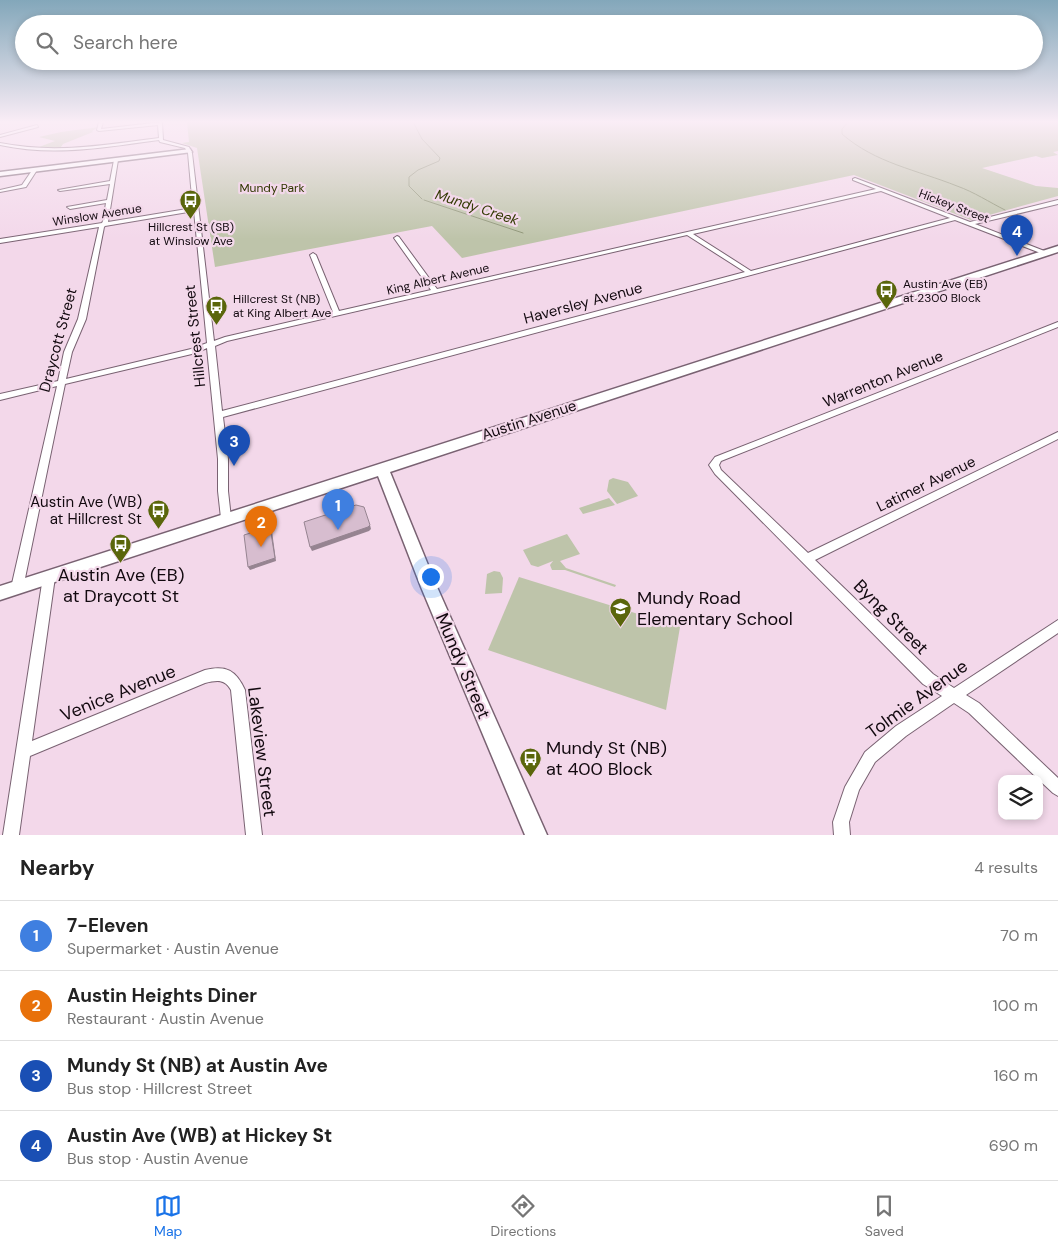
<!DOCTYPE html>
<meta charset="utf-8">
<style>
body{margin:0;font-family:"DM Sans",sans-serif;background:#f6f6f6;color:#222}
.controls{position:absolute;right:15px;bottom:15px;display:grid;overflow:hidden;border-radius:10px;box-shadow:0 2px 8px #0003}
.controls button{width:45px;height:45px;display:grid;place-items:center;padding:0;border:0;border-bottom:1px solid #e0e0e0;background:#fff;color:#222;font:25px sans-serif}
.you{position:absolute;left:430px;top:576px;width:18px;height:18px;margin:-12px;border:4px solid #fff;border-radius:50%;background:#1a73e8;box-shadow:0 0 0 8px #1a73e833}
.badge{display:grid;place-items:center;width:32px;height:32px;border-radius:50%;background:#1a73e8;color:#fff;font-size:16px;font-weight:700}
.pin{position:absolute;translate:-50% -41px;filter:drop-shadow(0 1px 2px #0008)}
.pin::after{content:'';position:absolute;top:26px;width:18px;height:15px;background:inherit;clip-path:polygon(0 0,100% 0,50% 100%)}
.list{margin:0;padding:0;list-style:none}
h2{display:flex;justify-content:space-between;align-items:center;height:65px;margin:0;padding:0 20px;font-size:21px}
h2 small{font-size:16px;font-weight:400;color:#767676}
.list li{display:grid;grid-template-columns:32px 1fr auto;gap:15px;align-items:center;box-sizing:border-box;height:70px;padding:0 20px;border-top:1px solid #e0e0e0}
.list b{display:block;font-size:19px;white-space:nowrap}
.list p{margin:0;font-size:16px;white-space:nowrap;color:#767676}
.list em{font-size:16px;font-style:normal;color:#767676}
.icon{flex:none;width:28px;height:28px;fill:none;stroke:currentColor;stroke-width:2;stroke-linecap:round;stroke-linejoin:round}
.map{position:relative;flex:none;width:1058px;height:835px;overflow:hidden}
.search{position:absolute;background:#fff;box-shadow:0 2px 8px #0003;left:15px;right:15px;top:15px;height:55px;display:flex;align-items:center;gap:12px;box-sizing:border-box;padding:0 18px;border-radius:28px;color:#767676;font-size:19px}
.sheet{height:345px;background:#fff}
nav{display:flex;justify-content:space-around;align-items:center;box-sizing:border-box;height:70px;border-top:1px solid #e0e0e0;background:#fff;font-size:14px;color:#767676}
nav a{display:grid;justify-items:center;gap:2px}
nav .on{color:#1a73e8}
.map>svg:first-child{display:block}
</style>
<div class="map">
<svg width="1058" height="835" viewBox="0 0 1058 835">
<rect width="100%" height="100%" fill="#f3d8ea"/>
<g fill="#bec4aa">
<polygon points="187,122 1058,122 1058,151 1053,152 1058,155 1042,158 1036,156 982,168 1036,186 1058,188 1058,196 971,220 854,175 462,258 432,226 215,267 197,148 182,143 189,142"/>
<polygon points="99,127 92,131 93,132 63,144 59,150 31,150 55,141 39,137 61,132"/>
<polygon points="613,478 628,482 638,496 617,504 607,491 609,480"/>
<polygon points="609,498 615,505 583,514 579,508"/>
<polygon points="567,534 580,554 560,561 566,568 616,585 615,587 565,570 552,570 550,565 553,561 538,567 531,565 523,550"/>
<polygon points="494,571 500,572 503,578 502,593 485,594 487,574"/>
<polygon points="519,577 680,627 666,710 488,650"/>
</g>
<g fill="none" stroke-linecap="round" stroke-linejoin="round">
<g stroke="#8d9475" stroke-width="1">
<polyline points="348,122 384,122"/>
<polyline points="413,122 422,139 440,158 439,161 418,170 409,177 409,186 422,199"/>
<path d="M 848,122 L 842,129 L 842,134 C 875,163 917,170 957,186 C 974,192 989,202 1005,210"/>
<polyline points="424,200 523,233"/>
</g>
<defs>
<g id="street">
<path d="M 99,122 L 103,122 L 101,129 L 162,122 L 163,140 L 189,147 L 192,153 L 214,341 L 225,337 L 333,312 L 310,255 L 313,253 L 316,255 L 339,311 L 431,290 L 394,238 L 397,236 L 399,237 L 437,289 L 876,189 L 853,180 L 853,179 L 855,178 L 970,222 L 1058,200 L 1058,204 L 975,224 L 1047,252 L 1047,254 L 1043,254 L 955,220 L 223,417 L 228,459 L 228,491 L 231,518 L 230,521 L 226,522 L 222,521 L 221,518 L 218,491 L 218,459 L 207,348 L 196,353 L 65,384 L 23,588 L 21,592 L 17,593 L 13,592 L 11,588 L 57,386 L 0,400 L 0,394 L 58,381 L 64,352 L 78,319 L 99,227 L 0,243 L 0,239 L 102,223 L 103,221 L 106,203 L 70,209 L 67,207 L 107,200 L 110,184 L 60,191 L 58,190 L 110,181 L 114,160 L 116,159 L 118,160 L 108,222 L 193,208 L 188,153 L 185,148 L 160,142 L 159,140 C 105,147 55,157 0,145 L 0,143 C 55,154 105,145 159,138 L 158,125 L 99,131 L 97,130 ZM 881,191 L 950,218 L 751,271 L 693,234 ZM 194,211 L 207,343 L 191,349 L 66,379 L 72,352 L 86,319 L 104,227 L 105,226 ZM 687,235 L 745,272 L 222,411 L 215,346 L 227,341 Z"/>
<polygon points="37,125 38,127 0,137 0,135"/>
<polygon points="33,169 37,170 26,187 0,192 0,190 22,185"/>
<polygon points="1058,322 1058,327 721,461 719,465 721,470 808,553 1058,432 1058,439 815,560 933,674 954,688 1058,620 1058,633 966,695 979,703 1058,778 1058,796 1053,793 1039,780 1039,779 1038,779 969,713 954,703 906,736 875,762 859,790 849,822 850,835 834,835 833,822 845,787 865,752 896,726 942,696 923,684 715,474 709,465 715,457"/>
<path d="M 49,572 L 53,574 L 55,577 L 32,741 L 205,670 C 226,665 236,670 245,690 L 262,835 L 246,835 L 231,690 C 225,679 217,680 205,683 L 30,756 L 19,835 L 3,835 L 43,577 L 45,574 Z"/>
</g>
<g id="secondary">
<polygon points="190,149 192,152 0,176 0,172"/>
<polygon points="1058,246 1058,252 390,472 437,587 547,835 525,835 421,587 378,476 0,600 0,586"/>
</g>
</defs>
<use href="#street" stroke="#796272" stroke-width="2"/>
<use href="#secondary" stroke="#796272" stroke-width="3"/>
<use href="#street" fill="#fff" fill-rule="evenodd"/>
<use href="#secondary" fill="#fff" fill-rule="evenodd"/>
</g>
<g fill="#968491">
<polygon points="370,525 371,529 369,531 312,551 310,547"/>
<polygon points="270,527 272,531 276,561 250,570 248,567"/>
</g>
<g fill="#d7bdcf" stroke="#968491">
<polygon points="356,505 364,507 370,525 368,527 310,547 304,522"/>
<polygon points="270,527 275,558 248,567 244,535"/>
</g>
<linearGradient id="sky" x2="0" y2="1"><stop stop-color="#83a7ba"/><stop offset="0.51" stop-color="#faedf6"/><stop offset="1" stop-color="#faedf6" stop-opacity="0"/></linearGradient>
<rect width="1058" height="239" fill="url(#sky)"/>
<defs>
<symbol id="bus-pin" viewBox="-11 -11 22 30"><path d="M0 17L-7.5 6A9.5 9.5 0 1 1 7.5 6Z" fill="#5a660b" stroke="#f3d8ea"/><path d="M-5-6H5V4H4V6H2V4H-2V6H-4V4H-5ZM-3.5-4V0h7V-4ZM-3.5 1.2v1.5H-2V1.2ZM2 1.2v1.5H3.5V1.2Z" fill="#fff"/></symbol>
<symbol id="school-pin" viewBox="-11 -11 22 30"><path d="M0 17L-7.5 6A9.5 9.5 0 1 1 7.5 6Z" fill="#5a660b" stroke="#f3d8ea"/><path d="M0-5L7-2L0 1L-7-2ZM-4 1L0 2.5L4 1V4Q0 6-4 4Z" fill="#fff"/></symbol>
</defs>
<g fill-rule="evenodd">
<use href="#bus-pin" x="178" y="188" width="25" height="34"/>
<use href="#bus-pin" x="874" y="278" width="25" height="34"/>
<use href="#bus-pin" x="204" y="294" width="25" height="34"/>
<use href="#bus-pin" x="146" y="498" width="25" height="34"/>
<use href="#bus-pin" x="108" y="532" width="25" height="34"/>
<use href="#school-pin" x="608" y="596" width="25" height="34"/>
<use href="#bus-pin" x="518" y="746" width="25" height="34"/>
</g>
<g text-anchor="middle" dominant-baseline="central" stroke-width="4.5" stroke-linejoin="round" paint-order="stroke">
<g font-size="12" fill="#303700" stroke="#f3d8ea">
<text x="272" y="188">Mundy Park</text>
</g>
<g font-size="12" fill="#12090f" stroke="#f3d8ea">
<text transform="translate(954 206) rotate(21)">Hickey Street</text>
<text transform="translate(97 215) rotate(-9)">Winslow Avenue</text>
<text transform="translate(438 279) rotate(-13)">King Albert Avenue</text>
</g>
<g font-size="12" fill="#12090f" stroke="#f3d8ea" text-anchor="start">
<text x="191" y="227" text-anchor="middle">Hillcrest St (SB)<tspan x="191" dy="14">at Winslow Ave</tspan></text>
<text x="903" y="284">Austin Ave (EB)<tspan x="903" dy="14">at 2300 Block</tspan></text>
<text x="233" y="299">Hillcrest St (NB)<tspan x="233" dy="14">at King Albert Ave</tspan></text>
</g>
<g font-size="14" font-style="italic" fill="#333a03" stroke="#f3d8ea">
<text transform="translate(477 207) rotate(18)">Mundy Creek</text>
</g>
<g font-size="15" fill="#12090f" stroke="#f3d8ea">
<text transform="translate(583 303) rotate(-15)">Haversley Avenue</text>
<text transform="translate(195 336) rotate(-96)">Hillcrest Street</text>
<text transform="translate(58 340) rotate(-75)">Draycott Street</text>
<text transform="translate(883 379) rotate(-22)">Warrenton Avenue</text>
<text transform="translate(529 420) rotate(-18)">Austin Avenue</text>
<text transform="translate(926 484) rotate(-26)">Latimer Avenue</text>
</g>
<g font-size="15" fill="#12090f" stroke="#f3d8ea" text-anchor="end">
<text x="142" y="502">Austin Ave (WB)<tspan x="142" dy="17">at Hillcrest St</tspan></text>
</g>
<g font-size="18" fill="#12090f" stroke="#f3d8ea" text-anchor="start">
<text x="121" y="575" text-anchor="middle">Austin Ave (EB)<tspan x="121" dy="21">at Draycott St</tspan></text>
<text x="637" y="598">Mundy Road<tspan x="637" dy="21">Elementary School</tspan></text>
<text x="546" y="748">Mundy St (NB)<tspan x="546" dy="21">at 400 Block</tspan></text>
</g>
<g font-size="18" fill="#12090f" stroke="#f3d8ea">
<text transform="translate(891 617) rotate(45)">Byng Street</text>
<text transform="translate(463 666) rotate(67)">Mundy Street</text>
<text transform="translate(118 693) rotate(-22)">Venice Avenue</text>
<text transform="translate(917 699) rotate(-36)">Tolmie Avenue</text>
<text transform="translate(262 752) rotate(83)">Lakeview Street</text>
</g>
</g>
</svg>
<div class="controls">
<button><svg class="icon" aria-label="layers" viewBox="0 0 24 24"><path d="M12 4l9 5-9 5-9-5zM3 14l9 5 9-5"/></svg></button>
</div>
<div class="you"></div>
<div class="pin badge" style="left:338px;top:530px;background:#3f7fe0">1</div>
<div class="pin badge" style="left:261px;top:547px;background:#e8710a">2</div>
<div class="pin badge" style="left:234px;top:466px;background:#1a4fb4">3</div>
<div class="pin badge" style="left:1017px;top:256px;background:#1a4fb4">4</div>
<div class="search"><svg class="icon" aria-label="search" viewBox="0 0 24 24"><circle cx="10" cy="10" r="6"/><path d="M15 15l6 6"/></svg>Search here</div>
</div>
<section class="sheet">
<h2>Nearby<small>4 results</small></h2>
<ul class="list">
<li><span class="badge" style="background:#3f7fe0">1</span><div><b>7-Eleven</b><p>Supermarket · Austin Avenue</p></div><em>70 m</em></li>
<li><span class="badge" style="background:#e8710a">2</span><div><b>Austin Heights Diner</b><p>Restaurant · Austin Avenue</p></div><em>100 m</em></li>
<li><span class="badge" style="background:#1a4fb4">3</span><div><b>Mundy St (NB) at Austin Ave</b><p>Bus stop · Hillcrest Street</p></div><em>160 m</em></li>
<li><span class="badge" style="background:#1a4fb4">4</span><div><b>Austin Ave (WB) at Hickey St</b><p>Bus stop · Austin Avenue</p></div><em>690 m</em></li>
</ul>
</section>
<nav>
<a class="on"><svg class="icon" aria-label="map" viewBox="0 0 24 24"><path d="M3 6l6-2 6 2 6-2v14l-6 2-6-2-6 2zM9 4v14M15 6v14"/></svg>Map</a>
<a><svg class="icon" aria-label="directions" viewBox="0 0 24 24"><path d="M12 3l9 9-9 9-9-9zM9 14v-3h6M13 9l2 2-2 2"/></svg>Directions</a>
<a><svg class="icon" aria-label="saved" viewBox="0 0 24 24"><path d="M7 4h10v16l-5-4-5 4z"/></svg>Saved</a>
</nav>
